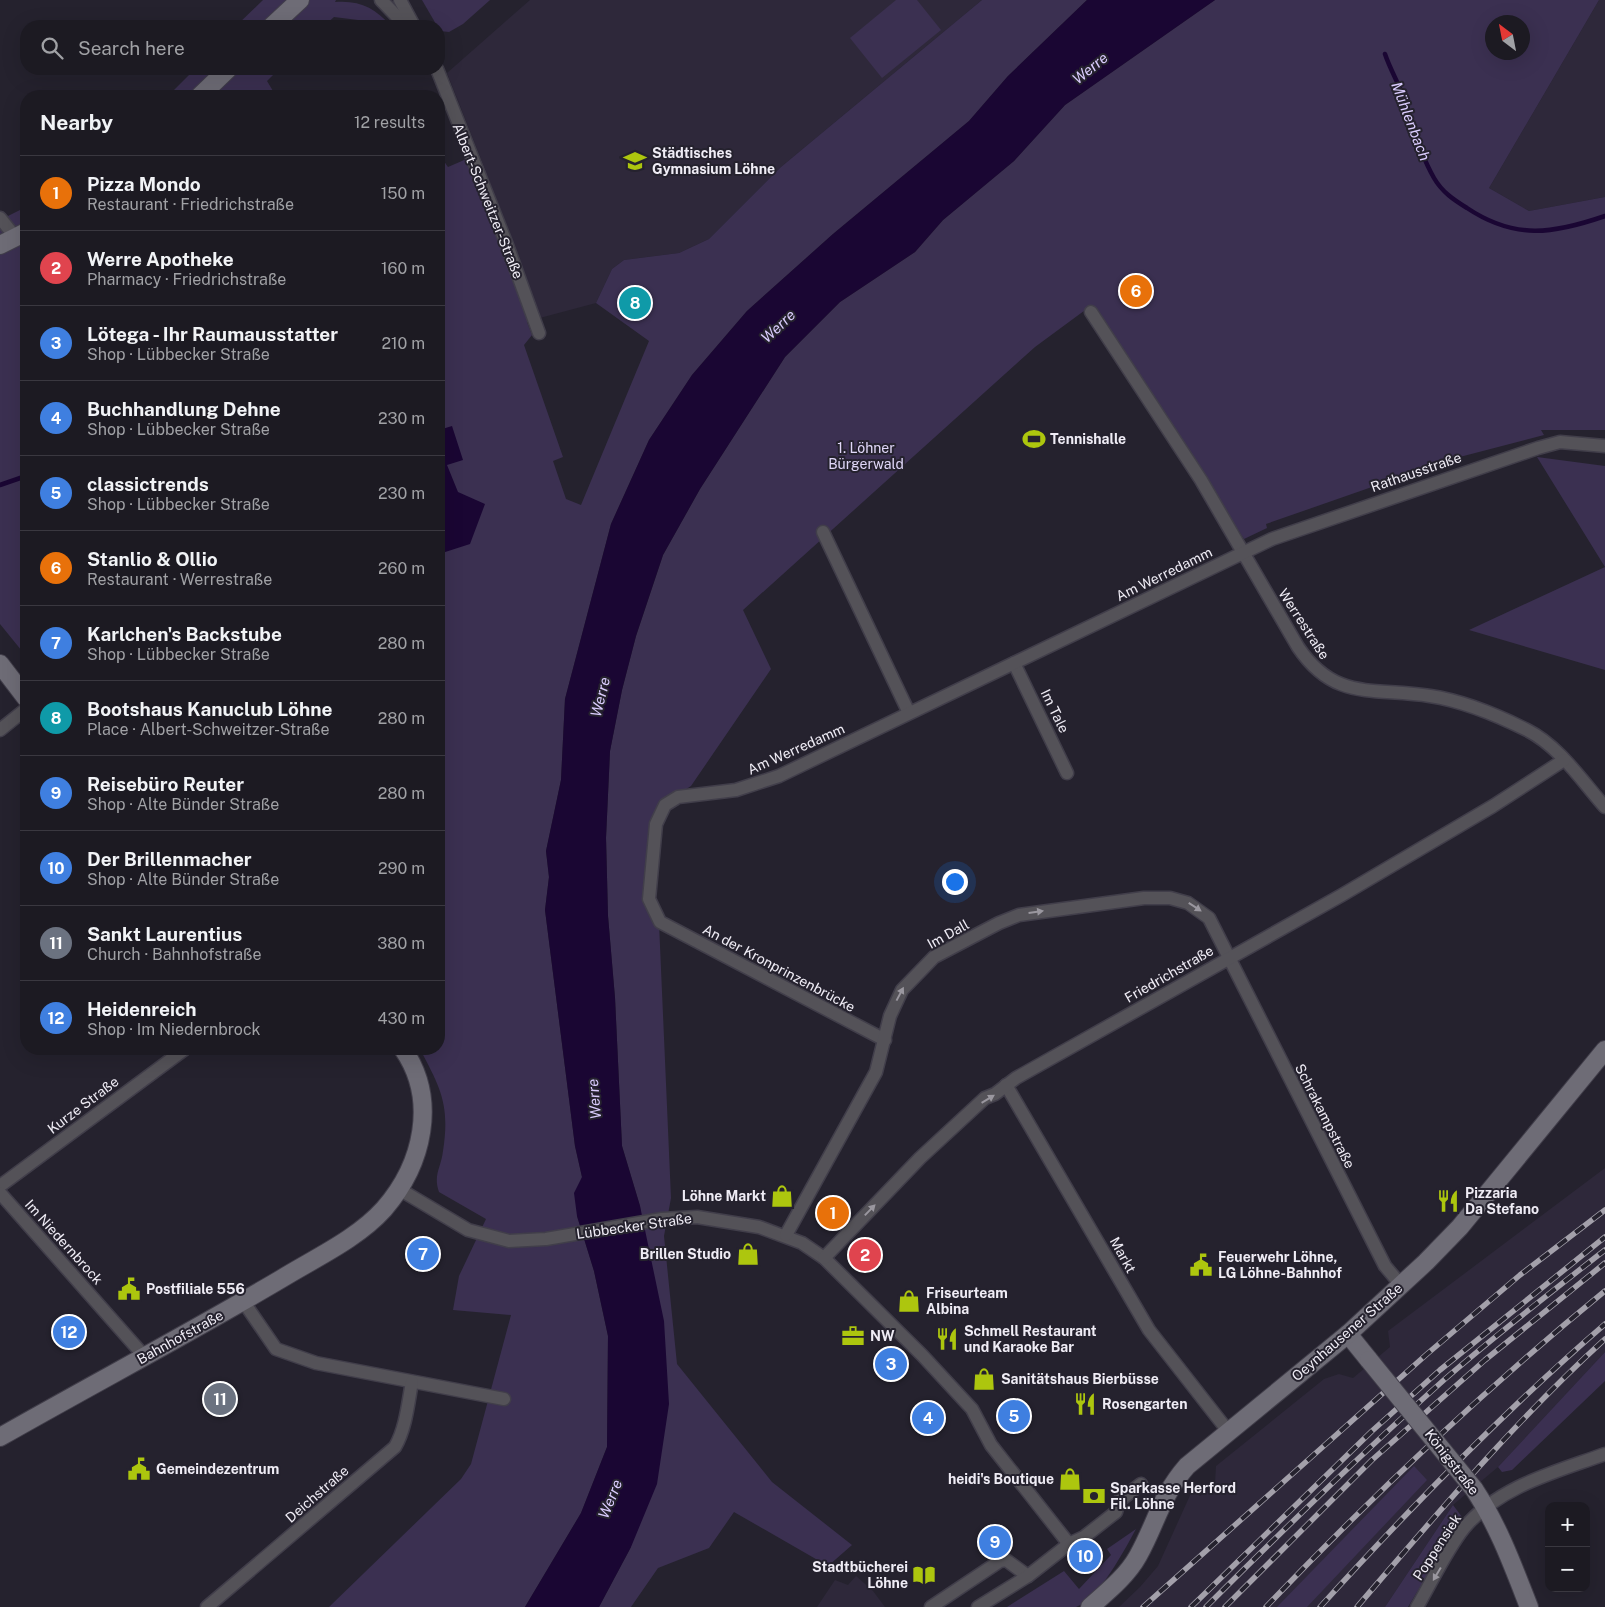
<!DOCTYPE html>
<meta charset="utf-8">
<style>
body{margin:0;font-family:"Public Sans",sans-serif;background:#25232a;color:#f1f3f6}
.controls{position:absolute;right:15px;bottom:15px;display:grid;overflow:hidden;border-radius:10px;box-shadow:0 5px 20px #0002}
.controls button{width:45px;height:45px;display:grid;place-items:center;padding:0;border:0;border-bottom:1px solid #3a3840;background:#1c1a22;color:#f1f3f6;font:25px sans-serif}
.compass{position:absolute;left:1485px;top:15px;width:45px;height:45px;border-radius:50%;background:#1c1a22;box-shadow:0 5px 20px #0002;rotate:328deg}
.you{position:absolute;left:954px;top:881px;width:18px;height:18px;margin:-12px;border:4px solid #fff;border-radius:50%;background:#1a73e8;box-shadow:0 0 0 8px #1a73e833}
.badge{display:grid;place-items:center;width:32px;height:32px;border-radius:50%;background:#adc60e;color:#fff;font-size:16px;font-weight:700}
.pin{position:absolute;translate:-50% -50%;border:2px solid #fff;box-shadow:0 1px 5px #0006}
.list{margin:0;padding:0;list-style:none}
h2{display:flex;justify-content:space-between;align-items:center;height:65px;margin:0;padding:0 20px;font-size:21px}
h2 small{font-size:16px;font-weight:400;color:#a0a1a5}
.list li{display:grid;grid-template-columns:32px 1fr auto;gap:15px;align-items:center;box-sizing:border-box;height:75px;padding:0 20px;border-top:1px solid #3a3840}
.list b{display:block;font-size:19px;white-space:nowrap}
.list p{margin:0;font-size:16px;white-space:nowrap;color:#a0a1a5}
.list em{font-size:16px;font-style:normal;color:#a0a1a5}
.icon{flex:none;width:28px;height:28px;fill:none;stroke:currentColor;stroke-width:2;stroke-linecap:round;stroke-linejoin:round}
.map{position:relative;flex:none;width:1605px;height:1607px;overflow:hidden}
.search{position:absolute;background:#1c1a22;box-shadow:0 5px 20px #0002;left:20px;top:20px;width:425px;height:55px;display:flex;align-items:center;gap:12px;box-sizing:border-box;padding:0 18px;border-radius:20px;color:#a0a1a5;font-size:19px}
.panel{position:absolute;background:#1c1a22;box-shadow:0 5px 20px #0002;left:20px;top:90px;width:425px;height:965px;border-radius:20px}
.map>svg:first-child{display:block}
</style>
<div class="map">
<svg width="1605" height="1607" viewBox="0 0 1605 1607">
<rect width="100%" height="100%" fill="#25222e"/>
<g fill="#2e283a">
<polygon points="530,0 982,0 781,167 709,239 679,253 624,260 612,269 596,303 536,319 486,172 447,73"/>
<polygon points="1599,0 1605,0 1605,197 1529,211 1489,188"/>
<polygon points="1605,1168 1605,1352 1498,1467 1453,1505 1385,1607 1119,1607 1140,1587 1158,1566 1192,1491 1200,1496 1215,1483 1216,1466 1324,1379 1339,1374 1353,1378 1390,1347 1388,1331"/>
<polygon points="856,1576 873,1591 885,1607 817,1607 835,1580 848,1585"/>
</g>
<g fill="#3b3051" fill-rule="evenodd">
<path d="M 263,0 L 336,0 L 335,2 C 360,0 375,8 391,26 L 376,26 L 374,22 L 334,17 L 324,26 L 236,26 Z"/>
<polygon points="422,0 490,0 463,24 449,32 440,31"/>
<polygon points="896,0 917,0 941,30 882,78 850,38"/>
<path d="M 982,0 L 1087,0 L 1008,76 L 969,121 L 833,234 L 747,311 L 692,375 L 649,440 L 611,524 L 565,699 L 561,780 L 546,851 L 549,877 L 545,910 L 575,1146 L 582,1177 L 577,1216 L 594,1271 L 608,1336 L 607,1447 L 581,1513 L 525,1607 L 329,1607 L 461,1479 L 471,1464 L 511,1315 L 453,1310 L 459,1276 L 486,1219 L 439,1192 C 433,1175 441,1168 443,1151 C 450,1105 441,1089 420,1049 L 439,1049 L 439,161 L 443,160 L 448,167 L 478,154 L 486,172 L 536,319 L 527,322 L 532,335 L 524,345 L 563,457 L 553,461 L 566,499 L 581,505 L 649,341 L 596,303 L 612,269 L 624,260 L 679,253 L 709,239 L 781,167 Z"/>
<path d="M 1215,0 L 1599,0 L 1489,188 L 1529,211 L 1605,197 L 1605,430 L 1541,430 L 1544,435 L 1452,459 L 1266,524 L 1267,528 L 1244,539 L 1092,305 L 1035,347 L 743,610 L 771,669 L 691,786 L 677,795 L 662,821 L 652,907 L 659,923 L 671,1198 L 664,1236 L 677,1364 L 772,1482 L 852,1545 L 828,1566 L 734,1512 L 709,1548 L 658,1568 L 631,1607 L 599,1607 L 631,1547 L 644,1235 L 640,1206 L 622,1146 L 615,998 L 608,916 L 606,838 L 610,751 L 622,690 L 636,636 L 663,555 L 700,489 L 785,357 L 840,302 L 915,252 L 943,220 L 1014,161 L 1065,105 ZM 1492,22 L 1522,22 L 1522,52 L 1492,52 Z"/>
<polygon points="195,69 279,69 267,81 276,96 268,96 264,90 257,96 168,96"/>
<polygon points="26,207 26,656 0,624 0,220"/>
<polygon points="1537,457 1605,466 1605,670 1469,630 1605,567"/>
<polygon points="1605,1352 1605,1381 1512,1470 1502,1472 1498,1467"/>
<polygon points="1414,1466 1427,1480 1307,1607 1277,1607"/>
<polygon points="1453,1505 1462,1517 1408,1607 1385,1607"/>
<path d="M 1136,1529 C 1125,1549 1099,1599 1076,1607 C 1066,1607 1020,1607 1007,1607 L 1064,1571 L 1079,1589 L 1111,1555 L 1107,1549 Z"/>
</g>
<g fill="#1a0633">
<polygon points="1087,0 1215,0 1065,105 1014,161 943,220 915,252 840,302 785,357 700,489 663,555 636,636 622,690 610,751 606,838 608,916 615,998 622,1146 640,1206 664,1321 669,1404 657,1484 631,1547 599,1607 525,1607 581,1513 607,1447 608,1336 594,1271 577,1216 574,1193 582,1177 575,1146 545,910 549,877 546,851 561,780 565,699 611,524 649,440 692,375 747,311 833,234 969,121 1008,76"/>
<polygon points="452,426 463,460 447,465 458,492 485,504 470,544 439,554 439,430"/>
</g>
<g fill="none" stroke-linecap="round" stroke-linejoin="round">
<g stroke="#1a0633" stroke-width="4.5">
<path d="M 1385,54 C 1390,69 1398,82 1403,96 C 1413,124 1419,152 1434,178 C 1442,192 1454,200 1467,208 C 1515,240 1553,234 1605,216"/>
<polyline points="0,485 26,476"/>
</g>
<defs>
<g id="street">
<polyline points="381,0 406,26"/>
<polyline points="400,0 414,26"/>
<polyline points="437,69 507,245 539,333"/>
<polyline points="0,218 16,238"/>
<path d="M 1091,312 L 1201,480 L 1298,647 C 1335,702 1374,687 1430,696 C 1464,701 1497,715 1527,730 C 1559,746 1582,781 1605,807"/>
<polyline points="823,532 909,713"/>
<polyline points="1014,663 1067,773"/>
<polyline points="0,730 26,709"/>
<polyline points="885,1040 660,922 649,899 656,824 665,805 678,797 736,790 779,776 1272,539 1538,448 1560,442 1605,446"/>
<polyline points="1006,1085 1149,1330 1228,1431"/>
<polyline points="0,1186 185,1049"/>
<polyline points="399,1189 468,1230 509,1241 546,1239 662,1219 697,1217 759,1227 802,1243 824,1258 922,1355 972,1409 991,1445 1069,1544"/>
<polyline points="0,1193 145,1357"/>
<polyline points="786,1235 876,1072 890,1016 902,990 934,957 999,923 1019,915 1144,898 1170,898 1188,903 1209,918 1385,1266 1401,1285"/>
<polyline points="824,1258 920,1158 985,1098 995,1094 1016,1078 1342,895 1493,806 1564,760"/>
<polyline points="243,1301 276,1349 316,1363 504,1399"/>
<path d="M 207,1607 L 395,1447 C 406,1428 408,1403 412,1382"/>
<polyline points="931,1607 1000,1561 1006,1560 1028,1576"/>
<polyline points="978,1607 1028,1576 1069,1544 1084,1537 1116,1512 1119,1501 1141,1484"/>
<path d="M 1417,1607 C 1431,1583 1447,1549 1464,1528 C 1499,1486 1556,1472 1605,1454"/>
</g>
<g id="secondary">
<polyline points="272,26 300,0"/>
<polyline points="200,96 228,69"/>
<polyline points="0,245 26,232"/>
<polyline points="0,664 26,698"/>
<polyline points="1348,1334 1369,1360"/>
<path d="M 0,1437 C 93,1384 188,1334 281,1279 C 315,1258 357,1239 384,1209 C 423,1164 438,1100 403,1049"/>
<path d="M 1474,1489 C 1498,1525 1513,1566 1529,1607"/>
<path d="M 1090,1607 C 1107,1592 1127,1576 1138,1556 C 1157,1522 1160,1497 1187,1466 L 1348,1334 L 1426,1262 L 1460,1227 L 1605,1050"/>
</g>
</defs>
<use href="#street" stroke="#413e4a" stroke-width="15"/>
<use href="#secondary" stroke="#413e4a" stroke-width="20"/>
<use href="#street" stroke="#545258" stroke-width="12"/>
<use href="#secondary" stroke="#6e6c76" stroke-width="18"/>
<defs>
<g id="rail">
<polyline points="1143,1607 1427,1354 1520,1275 1605,1210"/>
<polyline points="1191,1607 1372,1431 1440,1370 1605,1237"/>
<path d="M 1206,1607 C 1284,1529 1363,1452 1445,1379 C 1497,1334 1551,1292 1605,1250"/>
<polyline points="1225,1607 1372,1460 1485,1360 1605,1263"/>
<path d="M 1266,1607 C 1373,1495 1485,1389 1605,1291"/>
<path d="M 1320,1607 C 1410,1508 1504,1411 1605,1324"/>
<path d="M 1357,1607 C 1436,1515 1515,1421 1605,1339"/>
</g>
</defs>
<use href="#rail" stroke="#a3a0aa" stroke-width="5.5"/>
<use href="#rail" stroke="#25222e" stroke-width="4" stroke-dasharray="11" stroke-linecap="butt"/>
<defs>
<polyline id="secondary-bridge" points="1369,1360 1474,1489"/>
</defs>
<use href="#secondary-bridge" stroke="#413e4a" stroke-width="20" stroke-linecap="butt"/>
<use href="#secondary-bridge" stroke="#6e6c76" stroke-width="18"/>
</g>
<defs><path id="oneway-solid" d="M-6-.8H1V-3.2L6.5 0L1 3.2V.8H-6Z" transform="scale(1.25)"/></defs>
<g fill="#9a979f">
<use href="#oneway-solid" transform="translate(1195 907) rotate(33)"/>
<use href="#oneway-solid" transform="translate(1036 912) rotate(-8)"/>
<use href="#oneway-solid" transform="translate(900 994) rotate(-62)"/>
<use href="#oneway-solid" transform="translate(988 1099) rotate(-31)"/>
<use href="#oneway-solid" transform="translate(870 1210) rotate(-46)"/>
<use href="#oneway-solid" transform="translate(1437 1574) rotate(121)"/>
</g>
<defs>
<symbol id="school-bare" viewBox="-9 -9 18 18"><path d="M0-5L7-2L0 1L-7-2ZM-4 1L0 2.5L4 1V4Q0 6-4 4Z" fill="#adc60e" stroke="#25222e" stroke-width="2.5" paint-order="stroke"/></symbol>
<symbol id="stadium-bare" viewBox="-9 -9 18 18"><path d="M0-5a6.5 5 0 1 0 0 10a6.5 5 0 1 0 0-10ZM-3.5-1.8h7v3.6h-7Z" fill="#adc60e" stroke="#25222e" stroke-width="2.5" paint-order="stroke"/></symbol>
<symbol id="shop-bare" viewBox="-9 -9 18 18"><path d="M-5-2.5h2.3a2.7 3.5 0 0 1 5.4 0H5L5.5 6h-11ZM-1.5-2.5h3a1.5 2.3 0 0 0-3 0Z" fill="#adc60e" stroke="#25222e" stroke-width="2.5" paint-order="stroke"/></symbol>
<symbol id="restaurant-bare" viewBox="-9 -9 18 18"><path d="M-5-6h1v4h1v-4h1v4h1v-4h1v5L-1.5 .5V6h-2V.5L-5-1ZM5-6V6H3V1.5H1.5Q1.5-4 5-6Z" fill="#adc60e" stroke="#25222e" stroke-width="2.5" paint-order="stroke"/></symbol>
<symbol id="civic-bare" viewBox="-9 -9 18 18"><path d="M-.6-6.5H3V-4.5H.6V-3L4-1V1h2V6H-6V1h2V-1L-.6-3ZM-1.2 2.5V6h2.4V2.5Z" fill="#adc60e" stroke="#25222e" stroke-width="2.5" paint-order="stroke"/></symbol>
<symbol id="office-bare" viewBox="-9 -9 18 18"><path d="M-6-3h4V-5.5h4V-3h4V5H-6ZM-1-4.5V-3h2v-1.5ZM-6 0V1H6V0Z" fill="#adc60e" stroke="#25222e" stroke-width="2.5" paint-order="stroke"/></symbol>
<symbol id="bank-bare" viewBox="-9 -9 18 18"><path d="M-6-4H6V4H-6ZM0-2.3a2.3 2.3 0 1 0 0 4.6a2.3 2.3 0 1 0 0-4.6Z" fill="#adc60e" stroke="#25222e" stroke-width="2.5" paint-order="stroke"/></symbol>
<symbol id="library-bare" viewBox="-9 -9 18 18"><path d="M-6-4Q-3-5.5-.7-3.5V5Q-3 3-6 4ZM6-4Q3-5.5 .7-3.5V5Q3 3 6 4Z" fill="#adc60e" stroke="#25222e" stroke-width="2.5" paint-order="stroke"/></symbol>
</defs>
<g fill-rule="evenodd">
<use href="#school-bare" x="619" y="145" width="32" height="32"/>
<use href="#stadium-bare" x="1018" y="423" width="32" height="32"/>
<use href="#shop-bare" x="766" y="1180" width="32" height="32"/>
<use href="#restaurant-bare" x="1432" y="1185" width="32" height="32"/>
<use href="#shop-bare" x="732" y="1238" width="32" height="32"/>
<use href="#civic-bare" x="1185" y="1249" width="32" height="32"/>
<use href="#civic-bare" x="113" y="1273" width="32" height="32"/>
<use href="#shop-bare" x="893" y="1285" width="32" height="32"/>
<use href="#office-bare" x="837" y="1320" width="32" height="32"/>
<use href="#restaurant-bare" x="931" y="1323" width="32" height="32"/>
<use href="#shop-bare" x="968" y="1363" width="32" height="32"/>
<use href="#restaurant-bare" x="1069" y="1388" width="32" height="32"/>
<use href="#civic-bare" x="123" y="1453" width="32" height="32"/>
<use href="#shop-bare" x="1054" y="1463" width="32" height="32"/>
<use href="#bank-bare" x="1078" y="1480" width="32" height="32"/>
<use href="#library-bare" x="908" y="1559" width="32" height="32"/>
</g>
<g text-anchor="middle" dominant-baseline="central" stroke-width="4" stroke-linejoin="round" paint-order="stroke">
<g font-size="14" font-weight="bold" fill="#efecf5" stroke="#25222e" text-anchor="start">
<text x="652" y="153">Städtisches<tspan x="652" dy="16">Gymnasium Löhne</tspan></text>
<text x="1050" y="439">Tennishalle</text>
<text x="1465" y="1193">Pizzaria<tspan x="1465" dy="16">Da Stefano</tspan></text>
<text x="766" y="1196" text-anchor="end">Löhne Markt</text>
<text x="731" y="1254" text-anchor="end">Brillen Studio</text>
<text x="1218" y="1257">Feuerwehr Löhne,<tspan x="1218" dy="16">LG Löhne-Bahnhof</tspan></text>
<text x="146" y="1289">Postfiliale 556</text>
<text x="926" y="1293">Friseurteam<tspan x="926" dy="16">Albina</tspan></text>
<text x="964" y="1331">Schmell Restaurant<tspan x="964" dy="16">und Karaoke Bar</tspan></text>
<text x="870" y="1336">NW</text>
<text x="1001" y="1379">Sanitätshaus Bierbüsse</text>
<text x="1102" y="1404">Rosengarten</text>
<text x="156" y="1469">Gemeindezentrum</text>
<text x="1054" y="1479" text-anchor="end">heidi's Boutique</text>
<text x="1110" y="1488">Sparkasse Herford<tspan x="1110" dy="16">Fil. Löhne</tspan></text>
<text x="908" y="1567" text-anchor="end">Stadtbücherei<tspan x="908" dy="16">Löhne</tspan></text>
</g>
<g font-size="14" fill="#efecf5" stroke="#25222e">
<text transform="translate(488 201) rotate(68)">Albert-Schweitzer-Straße</text>
<text transform="translate(1416 472) rotate(-19)">Rathausstraße</text>
<text transform="translate(1164 574) rotate(-26)">Am Werredamm</text>
<text transform="translate(1304 624) rotate(57)">Werrestraße</text>
<text transform="translate(1055 711) rotate(64)">Im Tale</text>
<text transform="translate(796 749) rotate(-24)">Am Werredamm</text>
<text transform="translate(948 934) rotate(-29)">Im Dall</text>
<text transform="translate(779 968) rotate(28)">An der Kronprinzenbrücke</text>
<text transform="translate(1169 974) rotate(-30)">Friedrichstraße</text>
<text transform="translate(83 1105) rotate(-37)">Kurze Straße</text>
<text transform="translate(1325 1116) rotate(63)">Schrakampstraße</text>
<text transform="translate(634 1226) rotate(-8)">Lübbecker Straße</text>
<text transform="translate(64 1242) rotate(48)">Im Niedernbrock</text>
<text transform="translate(1123 1255) rotate(61)">Markt</text>
<text transform="translate(1347 1332) rotate(-41)">Oeynhausener Straße</text>
<text transform="translate(180 1337) rotate(-29)">Bahnhofstraße</text>
<text transform="translate(1452 1462) rotate(52)">Königstraße</text>
<text transform="translate(317 1494) rotate(-41)">Deichstraße</text>
<text transform="translate(1437 1547) rotate(-57)">Poppensiek</text>
</g>
<g font-size="14" fill="#e0d7f8" stroke="#25222e">
<text x="866" y="448">1. Löhner<tspan x="866" dy="16">Bürgerwald</tspan></text>
</g>
<g font-size="15" font-style="italic" fill="#daccfd" stroke="#25222e">
<text transform="translate(1090 68) rotate(-39)">Werre</text>
<text transform="translate(1411 121) rotate(69)">Mühlenbach</text>
<text transform="translate(778 326) rotate(-43)">Werre</text>
<text transform="translate(600 697) rotate(-76)">Werre</text>
<text transform="translate(594 1099) rotate(-95)">Werre</text>
<text transform="translate(610 1499) rotate(-68)">Werre</text>
</g>
</g>
</svg>
<div class="controls">
<button>+</button>
<button>−</button>
</div>
<svg class="compass" viewBox="-18 -18 36 36"><path d="M0-13l5 13h-10z" fill="#e53935"/><path d="M0 13l5-13h-10z" fill="#a0a1a5"/></svg>
<div class="you"></div>
<div class="pin badge" style="left:833px;top:1213px;background:#e8710a">1</div>
<div class="pin badge" style="left:865px;top:1255px;background:#e0444e">2</div>
<div class="pin badge" style="left:891px;top:1364px;background:#3f7fe0">3</div>
<div class="pin badge" style="left:928px;top:1418px;background:#3f7fe0">4</div>
<div class="pin badge" style="left:1014px;top:1416px;background:#3f7fe0">5</div>
<div class="pin badge" style="left:1136px;top:291px;background:#e8710a">6</div>
<div class="pin badge" style="left:423px;top:1254px;background:#3f7fe0">7</div>
<div class="pin badge" style="left:635px;top:303px;background:#0f9aa8">8</div>
<div class="pin badge" style="left:995px;top:1542px;background:#3f7fe0">9</div>
<div class="pin badge" style="left:1085px;top:1556px;background:#3f7fe0">10</div>
<div class="pin badge" style="left:220px;top:1399px;background:#6b7280">11</div>
<div class="pin badge" style="left:69px;top:1332px;background:#3f7fe0">12</div>
<div class="search"><svg class="icon" aria-label="search" viewBox="0 0 24 24"><circle cx="10" cy="10" r="6"/><path d="M15 15l6 6"/></svg>Search here</div>
<section class="panel">
<h2>Nearby<small>12 results</small></h2>
<ul class="list">
<li><span class="badge" style="background:#e8710a">1</span><div><b>Pizza Mondo</b><p>Restaurant · Friedrichstraße</p></div><em>150 m</em></li>
<li><span class="badge" style="background:#e0444e">2</span><div><b>Werre Apotheke</b><p>Pharmacy · Friedrichstraße</p></div><em>160 m</em></li>
<li><span class="badge" style="background:#3f7fe0">3</span><div><b>Lötega - Ihr Raumausstatter</b><p>Shop · Lübbecker Straße</p></div><em>210 m</em></li>
<li><span class="badge" style="background:#3f7fe0">4</span><div><b>Buchhandlung Dehne</b><p>Shop · Lübbecker Straße</p></div><em>230 m</em></li>
<li><span class="badge" style="background:#3f7fe0">5</span><div><b>classictrends</b><p>Shop · Lübbecker Straße</p></div><em>230 m</em></li>
<li><span class="badge" style="background:#e8710a">6</span><div><b>Stanlio &amp; Ollio</b><p>Restaurant · Werrestraße</p></div><em>260 m</em></li>
<li><span class="badge" style="background:#3f7fe0">7</span><div><b>Karlchen's Backstube</b><p>Shop · Lübbecker Straße</p></div><em>280 m</em></li>
<li><span class="badge" style="background:#0f9aa8">8</span><div><b>Bootshaus Kanuclub Löhne</b><p>Place · Albert-Schweitzer-Straße</p></div><em>280 m</em></li>
<li><span class="badge" style="background:#3f7fe0">9</span><div><b>Reisebüro Reuter</b><p>Shop · Alte Bünder Straße</p></div><em>280 m</em></li>
<li><span class="badge" style="background:#3f7fe0">10</span><div><b>Der Brillenmacher</b><p>Shop · Alte Bünder Straße</p></div><em>290 m</em></li>
<li><span class="badge" style="background:#6b7280">11</span><div><b>Sankt Laurentius</b><p>Church · Bahnhofstraße</p></div><em>380 m</em></li>
<li><span class="badge" style="background:#3f7fe0">12</span><div><b>Heidenreich</b><p>Shop · Im Niedernbrock</p></div><em>430 m</em></li>
</ul>
</section>
</div>
